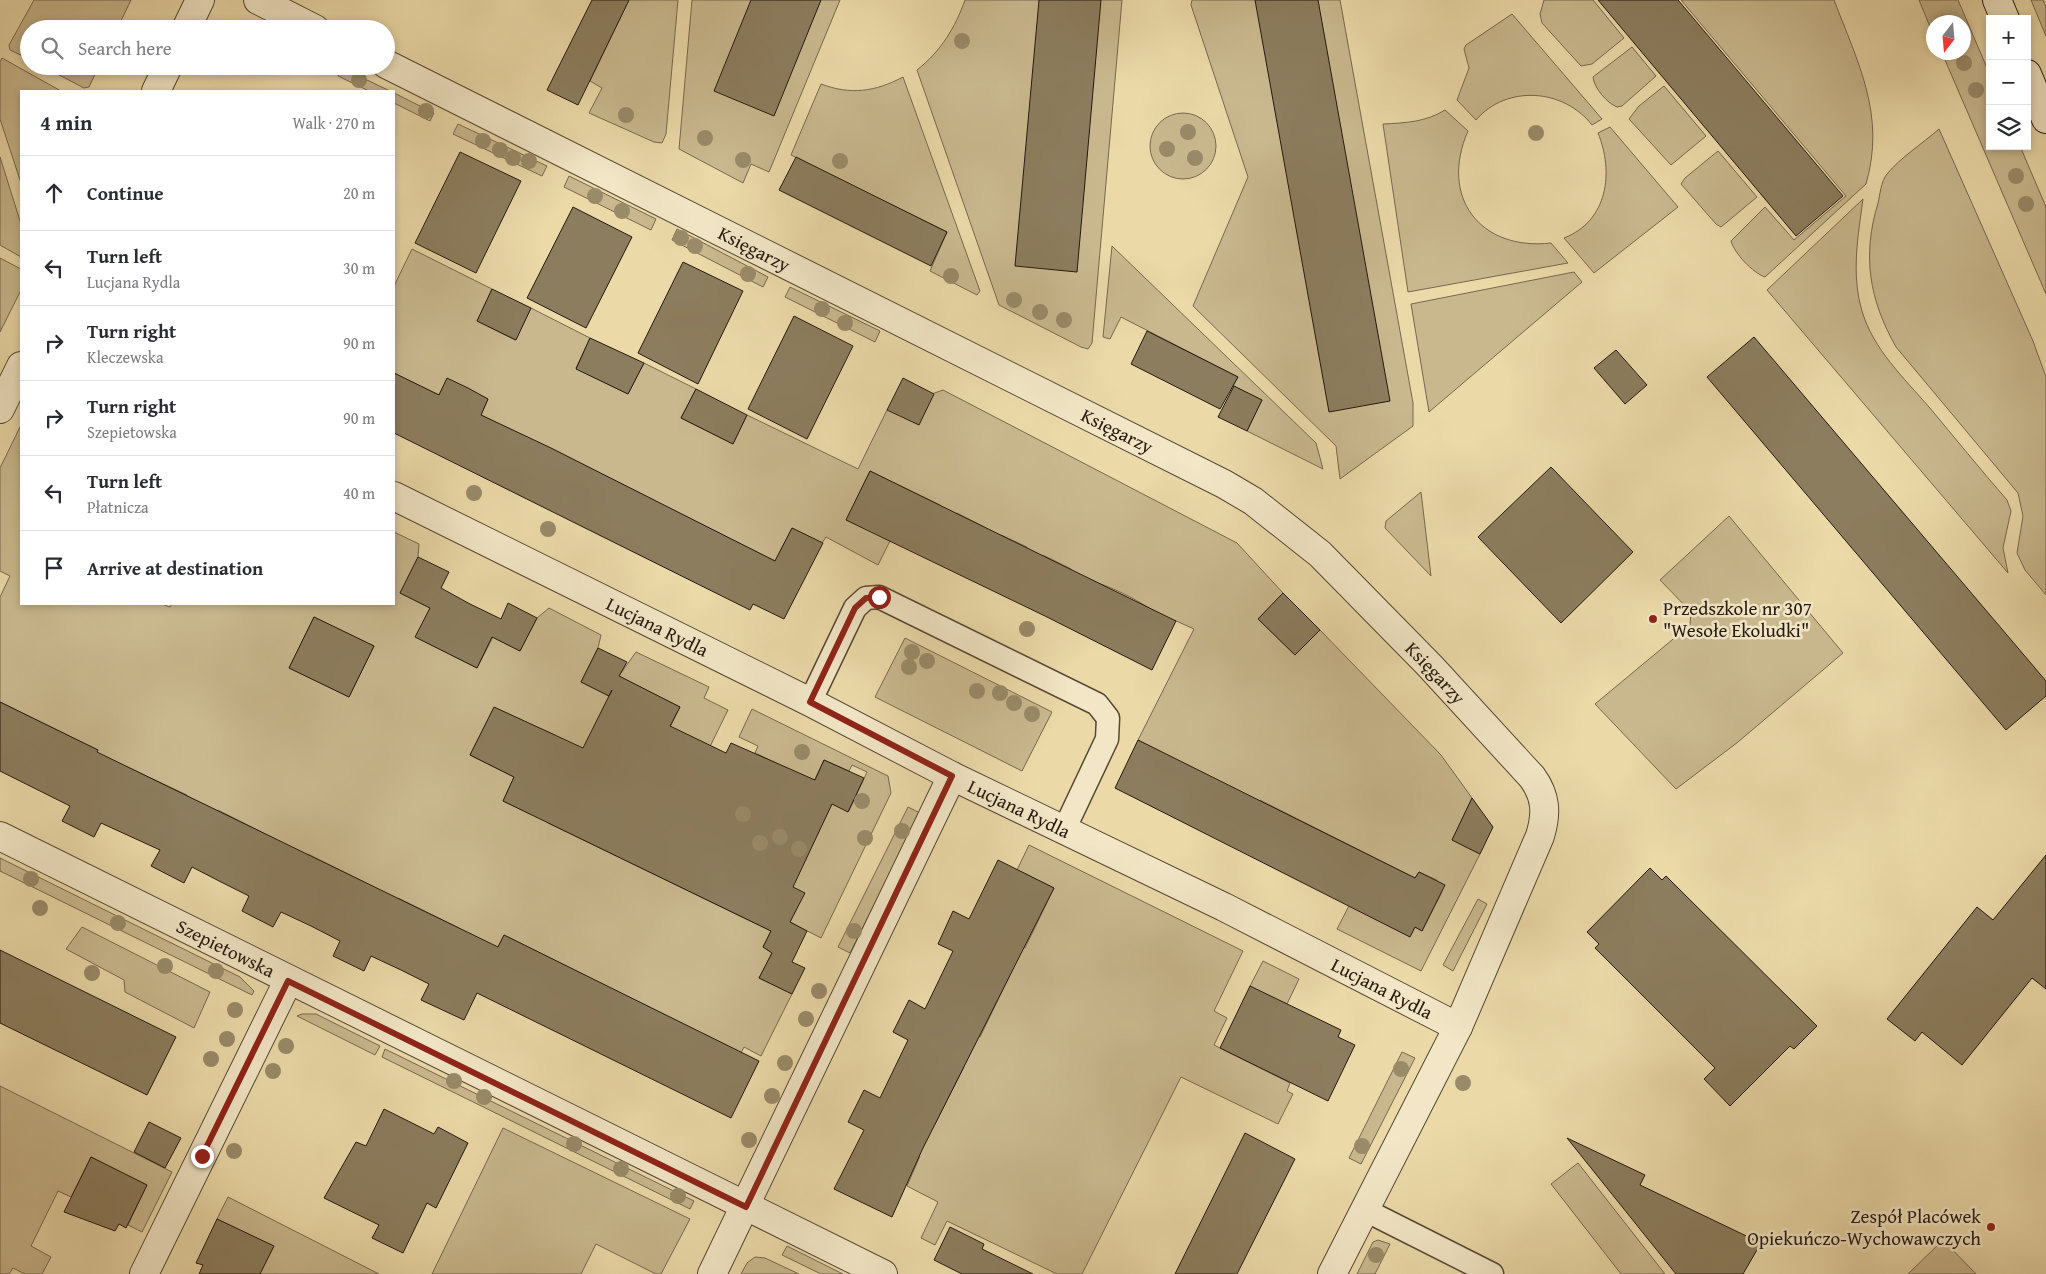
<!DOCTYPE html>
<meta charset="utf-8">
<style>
body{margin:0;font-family:"Gentium Book Plus",serif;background:#f2f2f3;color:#2b2b33}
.controls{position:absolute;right:15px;top:15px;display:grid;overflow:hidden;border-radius:0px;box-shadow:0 2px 8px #0003}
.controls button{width:45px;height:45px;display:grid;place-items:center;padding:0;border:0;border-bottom:1px solid #e1e1e2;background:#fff;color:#2b2b33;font:25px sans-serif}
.compass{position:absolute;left:1926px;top:15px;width:45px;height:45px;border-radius:50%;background:#fff;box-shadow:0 2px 8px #0003;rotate:196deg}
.stop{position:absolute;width:15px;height:15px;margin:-11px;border:4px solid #8f2418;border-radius:50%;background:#fff}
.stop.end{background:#8f2418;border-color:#fff;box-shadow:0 1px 5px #0008}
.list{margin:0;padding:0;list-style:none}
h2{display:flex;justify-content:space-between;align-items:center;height:65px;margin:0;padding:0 20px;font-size:21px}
h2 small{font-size:16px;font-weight:400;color:#7c7c81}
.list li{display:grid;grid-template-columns:32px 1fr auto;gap:15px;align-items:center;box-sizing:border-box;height:75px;padding:0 20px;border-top:1px solid #e1e1e2}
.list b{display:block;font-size:19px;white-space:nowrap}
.list p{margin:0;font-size:16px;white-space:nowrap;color:#7c7c81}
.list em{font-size:16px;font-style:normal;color:#7c7c81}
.icon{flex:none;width:28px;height:28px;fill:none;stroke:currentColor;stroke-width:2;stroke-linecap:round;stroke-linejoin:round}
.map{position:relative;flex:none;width:2046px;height:1274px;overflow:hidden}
.search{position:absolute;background:#fff;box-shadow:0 2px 8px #0003;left:20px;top:20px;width:375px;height:55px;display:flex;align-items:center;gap:12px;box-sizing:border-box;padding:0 18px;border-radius:28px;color:#7c7c81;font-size:19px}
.panel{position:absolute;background:#fff;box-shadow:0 2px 8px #0003;left:20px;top:90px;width:375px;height:515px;border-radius:0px}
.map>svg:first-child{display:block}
</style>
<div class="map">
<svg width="2046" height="1274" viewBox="0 0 2046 1274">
<rect width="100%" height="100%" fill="#ebd9a8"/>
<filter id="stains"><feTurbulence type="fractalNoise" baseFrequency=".004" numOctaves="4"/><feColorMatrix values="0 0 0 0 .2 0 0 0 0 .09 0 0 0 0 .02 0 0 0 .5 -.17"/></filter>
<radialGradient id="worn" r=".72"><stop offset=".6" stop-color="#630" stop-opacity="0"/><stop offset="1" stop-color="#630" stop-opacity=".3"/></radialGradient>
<g fill="#c9b88e" stroke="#77684e" fill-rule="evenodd">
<polygon points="34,0 131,0 117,29 29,29 29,59 10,50 9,45"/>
<polygon points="629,0 678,0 666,134 662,143 654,142 589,113 602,88 590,81"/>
<polygon points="692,0 840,0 769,172 751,164 743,183 679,149"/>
<path d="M 965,0 L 1122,0 L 1092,343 L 1088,349 L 1081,347 L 999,305 L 917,70 C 941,51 955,28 965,0 Z"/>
<polygon points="1192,0 1340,0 1413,403 1413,426 1340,479 1336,446 1193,306 1248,177 1191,5"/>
<polygon points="1544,0 1593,0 1624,38 1592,64 1581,66 1542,23 1540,14"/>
<path d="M 1681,0 L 1834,0 C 1858,63 1886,115 1866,184 L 1765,277 C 1753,273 1734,253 1731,241 L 1765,207 L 1794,240 L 1846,196 Z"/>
<polygon points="1919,0 1958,0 1990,75 1990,146 2020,146 2046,207 2046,294 1942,53 1964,52 1964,22 1934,22 1933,34"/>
<polygon points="2031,0 2043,0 2046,7 2046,36"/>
<path d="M 1512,14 L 1602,119 L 1592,125 C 1564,89 1507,84 1476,120 L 1457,100 L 1469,68 L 1464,49 L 1466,45 Z"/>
<path d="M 1632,47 L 1656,76 L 1622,106 L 1617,107 C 1607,103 1594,88 1593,77 Z"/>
<polygon points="2,58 61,91 21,91 21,183 0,119 0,62"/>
<polygon points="42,66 99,66 89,87 84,88"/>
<polygon points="342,68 390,91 369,91 338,76"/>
<path d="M 903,77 L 980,291 L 977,295 L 930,271 L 947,232 L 791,155 L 821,84 C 850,95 875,92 903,77 Z"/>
<polygon points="1664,86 1706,136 1671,165 1629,119 1639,106"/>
<polygon points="394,93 434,113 430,121 394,103"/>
<path d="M 1445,110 L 1468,131 C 1439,197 1480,251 1551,243 L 1568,263 L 1408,292 L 1383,124 C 1405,123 1426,122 1445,110 Z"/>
<circle cx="1183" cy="146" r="33"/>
<polygon points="458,124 547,166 542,176 453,134"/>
<path d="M 1610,127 L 1678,207 L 1594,273 L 1564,238 C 1608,221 1614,172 1598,133 Z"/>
<path d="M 1939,129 L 2033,341 L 2046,377 L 2046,595 L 2025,570 L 2017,553 L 2023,516 L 2018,493 L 1896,347 C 1869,299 1862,256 1878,203 C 1880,195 1881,181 1887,174 C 1901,157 1922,144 1939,129 Z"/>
<polygon points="1718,151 1757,197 1721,227 1716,224 1681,184 1685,178"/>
<polygon points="0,157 21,224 21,257 0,245"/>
<polygon points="569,176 656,219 651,230 564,187"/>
<path d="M 1863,199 C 1858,236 1851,274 1862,311 C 1873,349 1904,378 1929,407 C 1955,438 1980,469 2007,500 L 2011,511 L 2003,548 L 2008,573 L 1767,290 Z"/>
<polygon points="677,229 768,277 763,287 672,240"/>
<polygon points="1112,246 1316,443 1323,469 1247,431 1262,400 1233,386 1238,377 1121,317 1110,339 1103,337"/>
<path d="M 412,249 L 492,289 L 477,321 L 515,340 L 531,308 L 590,338 L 576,368 L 628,394 L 644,363 L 696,389 L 681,418 L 733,444 L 747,415 L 858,469 L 887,410 L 943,390 L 1237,543 L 1283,593 L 1258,619 L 1295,655 L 1320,630 L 1441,755 L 1472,798 L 1452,840 L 1480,854 L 1421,971 L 1337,929 L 1351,902 L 1410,936 L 1415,927 L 1422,931 L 1442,892 L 1437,880 L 1419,872 L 1415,878 L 1260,800 L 1257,805 L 1138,740 L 1194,629 L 1174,620 L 1171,626 C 1148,602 1100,580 1068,575 L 1071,569 L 1045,556 L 1025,554 L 1027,547 L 1001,535 L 998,540 L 984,527 L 957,513 L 954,519 L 940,505 L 870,471 L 846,520 L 891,539 L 878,565 L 826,537 L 822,543 L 792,528 L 775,561 L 481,415 L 488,399 L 447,379 L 439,395 L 394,373 L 394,286 Z"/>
<polygon points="0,258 21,269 21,290 0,332"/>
<polygon points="1574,272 1582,282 1429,412 1411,304"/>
<polygon points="790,287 880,331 875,342 785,297"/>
<path d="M 21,425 L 21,604 L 162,604 L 170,607 L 172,604 L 394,604 L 394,532 L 419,544 L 418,557 L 400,593 L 430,608 L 416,637 L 477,668 L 493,637 L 520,651 L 537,618 L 549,608 L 601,635 L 598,648 L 581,682 L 609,696 L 656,756 L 680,707 L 619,676 L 636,652 L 709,687 L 704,698 L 728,710 L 691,785 L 815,839 L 832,804 L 849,811 L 867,772 L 852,765 L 849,771 L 824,760 L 814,781 L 755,753 L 758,746 L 739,737 L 752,709 L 888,776 L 891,793 L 821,938 L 790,922 L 804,893 L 548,823 L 771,931 L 763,947 L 772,953 L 759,978 L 792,994 L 761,1056 L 744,1047 L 741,1053 L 504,935 L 480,983 L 459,928 L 398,898 L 379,935 L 368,884 L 308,854 L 289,891 L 277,840 L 218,810 L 199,847 L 170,833 L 187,795 L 127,767 L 109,802 L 80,788 L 98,750 L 0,702 L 0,597 L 10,576 L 0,571 L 0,468 ZM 314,617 L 374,646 L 349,697 L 289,668 ZM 494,708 L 555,735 L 535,775 L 545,789 L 532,815 L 503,801 L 514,777 L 470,755 Z"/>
<polygon points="1421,492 1431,576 1385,528 1386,521"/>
<polygon points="1729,516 1843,653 1738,742 1676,789 1595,704 1690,625 1691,612 1660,580"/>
<polygon points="905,638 1052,712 1022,771 875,697"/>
<polygon points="908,807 920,813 850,953 838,947"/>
<polygon points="1029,845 1243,951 1214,1011 1227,1018 1214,1045 1290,1083 1287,1091 1293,1094 1278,1124 1181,1077 1082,1274 1057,1274 947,1221 935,1245 921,1238 938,1202 907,1186 920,1156 885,1138 900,1109 934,1126 964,1067 930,1049 946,1020 980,1037 1009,977 990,931 1025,948 1054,888 1017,870"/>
<polygon points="0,858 240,977 254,991 252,995 0,871"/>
<polygon points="1478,899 1487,904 1453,971 1443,965"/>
<polygon points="82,927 210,992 194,1028 125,992 124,980 66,949"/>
<polygon points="1263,961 1299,979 1287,1004 1251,989 1250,986"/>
<polygon points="302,1014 316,1014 380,1046 375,1055 297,1016"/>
<polygon points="385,1049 694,1201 690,1209 382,1057"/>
<polygon points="1402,1052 1415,1058 1361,1164 1349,1158"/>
<polygon points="0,1086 172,1172 142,1232 128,1225 147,1185 91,1157 71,1197 58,1191 31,1246 51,1257 42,1274 25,1274 13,1268 9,1274 0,1274"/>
<polygon points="503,1128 690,1219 661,1274 656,1274 596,1244 581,1274 432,1274"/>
<polygon points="1578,1163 1665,1274 1621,1274 1551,1184"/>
<polygon points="228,1197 379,1274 260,1274 273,1246 217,1219"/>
<polygon points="1378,1240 1390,1244 1375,1274 1357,1274 1373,1242"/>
<polygon points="1943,1240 1976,1274 1908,1274"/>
<polygon points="787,1246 843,1274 821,1274 782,1255"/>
<polygon points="755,1257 765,1258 799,1274 741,1274 747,1263"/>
</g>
<g fill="#8c7d5e" stroke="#25190e">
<polygon points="592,0 629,0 578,105 547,90"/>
<polygon points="751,0 821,0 774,116 714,91"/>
<polygon points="1039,0 1101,0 1077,272 1015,266"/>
<polygon points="1255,0 1318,0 1390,401 1329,412"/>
<polygon points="1598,0 1678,0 1843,196 1796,236"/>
<polygon points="460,152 521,181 476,273 415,243"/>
<polygon points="796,157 947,232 931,266 779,190"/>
<polygon points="573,207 632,237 586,328 527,298"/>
<polygon points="683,262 743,291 698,384 638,353"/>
<polygon points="492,289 531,308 516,340 477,321"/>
<polygon points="794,316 853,346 807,439 748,409"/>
<polygon points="1147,331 1238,377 1220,409 1131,364"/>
<polygon points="1754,337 2046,681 2046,696 2006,730 1707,377"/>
<polygon points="590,338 644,363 628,394 576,369"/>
<polygon points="1616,350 1647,385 1625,404 1594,368"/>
<polygon points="394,373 439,395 447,378 468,388 488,399 481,415 551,448 775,561 792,528 823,543 784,619 753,604 750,610 394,433"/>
<polygon points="903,378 934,394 919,425 887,410"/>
<polygon points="1234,386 1262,400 1247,431 1218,417"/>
<polygon points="696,389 747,415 733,444 681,418"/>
<polygon points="1551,467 1633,552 1561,623 1478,537"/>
<polygon points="870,471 1176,621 1152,670 1047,617 846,520"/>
<polygon points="418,557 449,572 441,588 470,604 501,619 508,603 537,618 520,651 492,637 477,668 415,637 430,608 400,593"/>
<polygon points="1283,593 1320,630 1295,655 1258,619"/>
<polygon points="314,617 374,646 349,697 289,668"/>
<polygon points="598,648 627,662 619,676 680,707 670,726 726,753 731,743 815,780 824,760 864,778 848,812 832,804 793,887 805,893 790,922 807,931 792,962 805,968 792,994 759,978 772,953 763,947 771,931 503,801 514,777 470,755 494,707 583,748 612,690 609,696 581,682"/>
<polygon points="0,702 98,750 97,752 498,947 504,935 759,1061 731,1118 477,993 464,1020 421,1000 429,984 401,970 371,956 364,971 333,956 340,941 311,926 281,912 273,927 242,911 249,896 221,882 192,867 184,883 151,866 160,850 101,823 94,837 62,821 70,806 0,771"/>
<polygon points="1138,740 1415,878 1419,872 1445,885 1422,931 1415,927 1410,937 1115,788"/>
<polygon points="1472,798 1493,827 1480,854 1452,840"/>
<polygon points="2046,855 2046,989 2032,978 1962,1065 1922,1032 1915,1041 1887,1019 1977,907 1993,920"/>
<polygon points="998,860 1054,888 922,1150 892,1217 834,1189 864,1130 848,1122 864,1090 880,1098 908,1040 893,1032 909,1000 925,1009 953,951 938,944 953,911 969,919"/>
<polygon points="1650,868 1662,880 1666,876 1817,1026 1794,1049 1790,1046 1730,1106 1704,1079 1715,1068 1595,948 1599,944 1587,932"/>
<polygon points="0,950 176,1037 147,1095 0,1023"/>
<polygon points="1250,986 1341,1030 1338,1037 1355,1045 1328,1101 1220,1048"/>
<polygon points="384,1109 434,1134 438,1127 468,1143 436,1208 427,1203 403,1253 372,1238 379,1225 324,1198 356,1142 366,1146"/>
<polygon points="149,1122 181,1138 165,1168 134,1152"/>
<polygon points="1245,1133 1295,1159 1237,1274 1175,1274"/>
<polygon points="1567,1138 1645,1175 1640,1185 1761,1243 1743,1274 1676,1274"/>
<polygon points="91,1157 147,1185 126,1228 119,1224 115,1231 64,1212"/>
<polygon points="217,1219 274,1246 260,1274 199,1274 203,1265 196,1263"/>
<polygon points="950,1227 984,1244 982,1249 1033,1274 962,1274 934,1260"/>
</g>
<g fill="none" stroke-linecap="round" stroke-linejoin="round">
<defs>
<g id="service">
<polyline points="810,702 855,608 866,598 879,597 1097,704 1108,718 1107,739 1064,830"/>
<polyline points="1365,1210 1492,1274"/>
</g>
<g id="minor">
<polyline points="258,0 315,29"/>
<polyline points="186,29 200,0"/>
<path id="s1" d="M 386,64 L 1224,484 L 1253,501 L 1320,554 L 1430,666 L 1532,777 C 1546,796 1547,813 1540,836 L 1458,1027 L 1332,1274"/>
<polyline points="156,91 168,66"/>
<polyline points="0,409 21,366"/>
<path id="s2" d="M 394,496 L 810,702 L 952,776 L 1224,907 L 1458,1027"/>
<path id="s3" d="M 0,836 L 883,1274"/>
<polyline points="144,1274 288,981"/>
<polyline points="712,1274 952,776"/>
</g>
<g id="secondary">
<polyline points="1997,0 2005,19"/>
<polyline points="2027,74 2046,119"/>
</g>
</defs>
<use href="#service" stroke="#564934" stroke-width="25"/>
<use href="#minor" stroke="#564934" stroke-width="30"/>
<use href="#secondary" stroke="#25190e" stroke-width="30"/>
<use href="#service" stroke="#f2e6c6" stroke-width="22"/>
<use href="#minor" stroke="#f2e6c6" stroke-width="28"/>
<use href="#secondary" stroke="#f2e6c6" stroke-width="28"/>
</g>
<g fill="#998a68">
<circle cx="962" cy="41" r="8"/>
<circle cx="1964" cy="63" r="8"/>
<circle cx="359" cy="80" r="8"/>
<circle cx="1976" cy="90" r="8"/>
<circle cx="426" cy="111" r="8"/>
<circle cx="626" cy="115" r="8"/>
<circle cx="1188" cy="132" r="8"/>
<circle cx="1536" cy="133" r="8"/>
<circle cx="705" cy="138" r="8"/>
<circle cx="483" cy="141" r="8"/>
<circle cx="1167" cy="149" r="8"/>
<circle cx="500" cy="150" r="8"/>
<circle cx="513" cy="158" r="8"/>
<circle cx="1195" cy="158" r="8"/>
<circle cx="743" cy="160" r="8"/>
<circle cx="529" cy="161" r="8"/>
<circle cx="840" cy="161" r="8"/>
<circle cx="2016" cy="176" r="8"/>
<circle cx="595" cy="196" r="8"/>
<circle cx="2026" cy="204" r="8"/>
<circle cx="622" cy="211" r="8"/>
<circle cx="681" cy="238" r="8"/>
<circle cx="695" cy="246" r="8"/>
<circle cx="748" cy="274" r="8"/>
<circle cx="951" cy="276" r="8"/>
<circle cx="1014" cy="300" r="8"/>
<circle cx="822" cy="309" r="8"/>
<circle cx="1040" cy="312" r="8"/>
<circle cx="1064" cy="320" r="8"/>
<circle cx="845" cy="323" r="8"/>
<circle cx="474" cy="493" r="8"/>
<circle cx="548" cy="529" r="8"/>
<circle cx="1027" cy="629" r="8"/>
<circle cx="912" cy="652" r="8"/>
<circle cx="927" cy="661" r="8"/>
<circle cx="909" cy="667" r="8"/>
<circle cx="977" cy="691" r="8"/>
<circle cx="1000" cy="693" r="8"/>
<circle cx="1014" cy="703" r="8"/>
<circle cx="1032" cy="714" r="8"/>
<circle cx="802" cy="752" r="8"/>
<circle cx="862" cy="801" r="8"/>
<circle cx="743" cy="814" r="8"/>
<circle cx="902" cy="831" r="8"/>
<circle cx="780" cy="837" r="8"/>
<circle cx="865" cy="838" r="8"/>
<circle cx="760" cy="843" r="8"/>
<circle cx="799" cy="849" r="8"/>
<circle cx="31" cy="879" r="8"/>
<circle cx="40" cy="908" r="8"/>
<circle cx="118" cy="923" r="8"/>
<circle cx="854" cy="931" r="8"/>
<circle cx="165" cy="966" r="8"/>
<circle cx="216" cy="971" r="8"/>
<circle cx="92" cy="973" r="8"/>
<circle cx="819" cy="991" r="8"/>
<circle cx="235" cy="1010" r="8"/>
<circle cx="806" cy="1019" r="8"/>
<circle cx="227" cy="1039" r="8"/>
<circle cx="286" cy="1046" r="8"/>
<circle cx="211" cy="1059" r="8"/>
<circle cx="785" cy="1063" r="8"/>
<circle cx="1401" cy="1069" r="8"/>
<circle cx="273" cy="1071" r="8"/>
<circle cx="454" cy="1081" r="8"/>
<circle cx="1463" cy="1083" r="8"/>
<circle cx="772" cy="1096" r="8"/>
<circle cx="484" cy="1097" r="8"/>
<circle cx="749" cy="1140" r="8"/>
<circle cx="574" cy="1144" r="8"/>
<circle cx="1362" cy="1146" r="8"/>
<circle cx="234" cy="1151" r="8"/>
<circle cx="621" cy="1169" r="8"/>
<circle cx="678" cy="1196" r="8"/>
<circle cx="1376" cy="1255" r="8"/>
</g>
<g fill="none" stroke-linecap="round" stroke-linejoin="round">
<polyline stroke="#8f2418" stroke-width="6" points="202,1156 288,981 746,1207 952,776 810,702 855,608 866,598 879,597"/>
</g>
<g fill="#8f2418" stroke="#f2e6c6" stroke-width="2">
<circle cx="1653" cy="619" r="5"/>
<circle cx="1991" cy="1227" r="5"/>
</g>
<g text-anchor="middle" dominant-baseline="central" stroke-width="5" stroke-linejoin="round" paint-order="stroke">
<g font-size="19" fill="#25190e" stroke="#f2e6c6">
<text stroke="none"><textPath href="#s1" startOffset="412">Księgarzy</textPath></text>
<text stroke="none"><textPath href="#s1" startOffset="818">Księgarzy</textPath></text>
<text stroke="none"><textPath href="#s2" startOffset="294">Lucjana Rydla</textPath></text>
<text stroke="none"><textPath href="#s1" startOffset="1222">Księgarzy</textPath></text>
<text stroke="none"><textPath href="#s2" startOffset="699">Lucjana Rydla</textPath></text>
<text stroke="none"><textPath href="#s3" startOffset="252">Szepietowska</textPath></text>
<text stroke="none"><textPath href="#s2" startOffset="1104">Lucjana Rydla</textPath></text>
</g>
<g font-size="19" fill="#25190e" stroke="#f2e6c6" text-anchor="start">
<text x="1663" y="608">Przedszkole nr 307<tspan x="1663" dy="22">"Wesołe Ekoludki"</tspan></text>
<text x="1981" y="1216" text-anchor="end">Zespół Placówek<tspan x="1981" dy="22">Opiekuńczo-Wychowawczych</tspan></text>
</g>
</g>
<rect width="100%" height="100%" filter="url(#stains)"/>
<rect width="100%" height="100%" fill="url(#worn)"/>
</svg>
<div class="controls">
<button>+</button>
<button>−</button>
<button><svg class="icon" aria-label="layers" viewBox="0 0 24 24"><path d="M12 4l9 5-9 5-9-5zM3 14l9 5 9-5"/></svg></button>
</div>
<svg class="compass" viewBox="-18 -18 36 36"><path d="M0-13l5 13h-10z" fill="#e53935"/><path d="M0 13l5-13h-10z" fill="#7c7c81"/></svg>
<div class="stop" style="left:879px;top:597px"></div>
<div class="stop end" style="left:202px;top:1156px"></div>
<div class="search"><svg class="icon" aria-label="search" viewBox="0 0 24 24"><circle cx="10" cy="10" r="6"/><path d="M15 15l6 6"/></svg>Search here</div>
<section class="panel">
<h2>4 min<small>Walk · 270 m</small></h2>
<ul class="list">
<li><svg class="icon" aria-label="ahead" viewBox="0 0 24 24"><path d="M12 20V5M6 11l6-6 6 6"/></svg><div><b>Continue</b></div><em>20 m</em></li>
<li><svg class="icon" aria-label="left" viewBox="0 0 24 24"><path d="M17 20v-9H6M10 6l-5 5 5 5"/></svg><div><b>Turn left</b><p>Lucjana Rydla</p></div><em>30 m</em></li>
<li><svg class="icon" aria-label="right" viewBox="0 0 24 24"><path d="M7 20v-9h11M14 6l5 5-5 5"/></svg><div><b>Turn right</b><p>Kleczewska</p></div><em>90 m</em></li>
<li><svg class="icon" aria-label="right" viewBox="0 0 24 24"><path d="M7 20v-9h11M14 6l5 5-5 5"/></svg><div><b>Turn right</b><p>Szepietowska</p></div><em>90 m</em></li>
<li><svg class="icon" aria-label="left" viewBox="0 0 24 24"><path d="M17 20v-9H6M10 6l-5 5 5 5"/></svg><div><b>Turn left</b><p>Płatnicza</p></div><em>40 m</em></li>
<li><svg class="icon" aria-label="arrive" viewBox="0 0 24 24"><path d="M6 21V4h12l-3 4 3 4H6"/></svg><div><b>Arrive at destination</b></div></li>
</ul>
</section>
</div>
